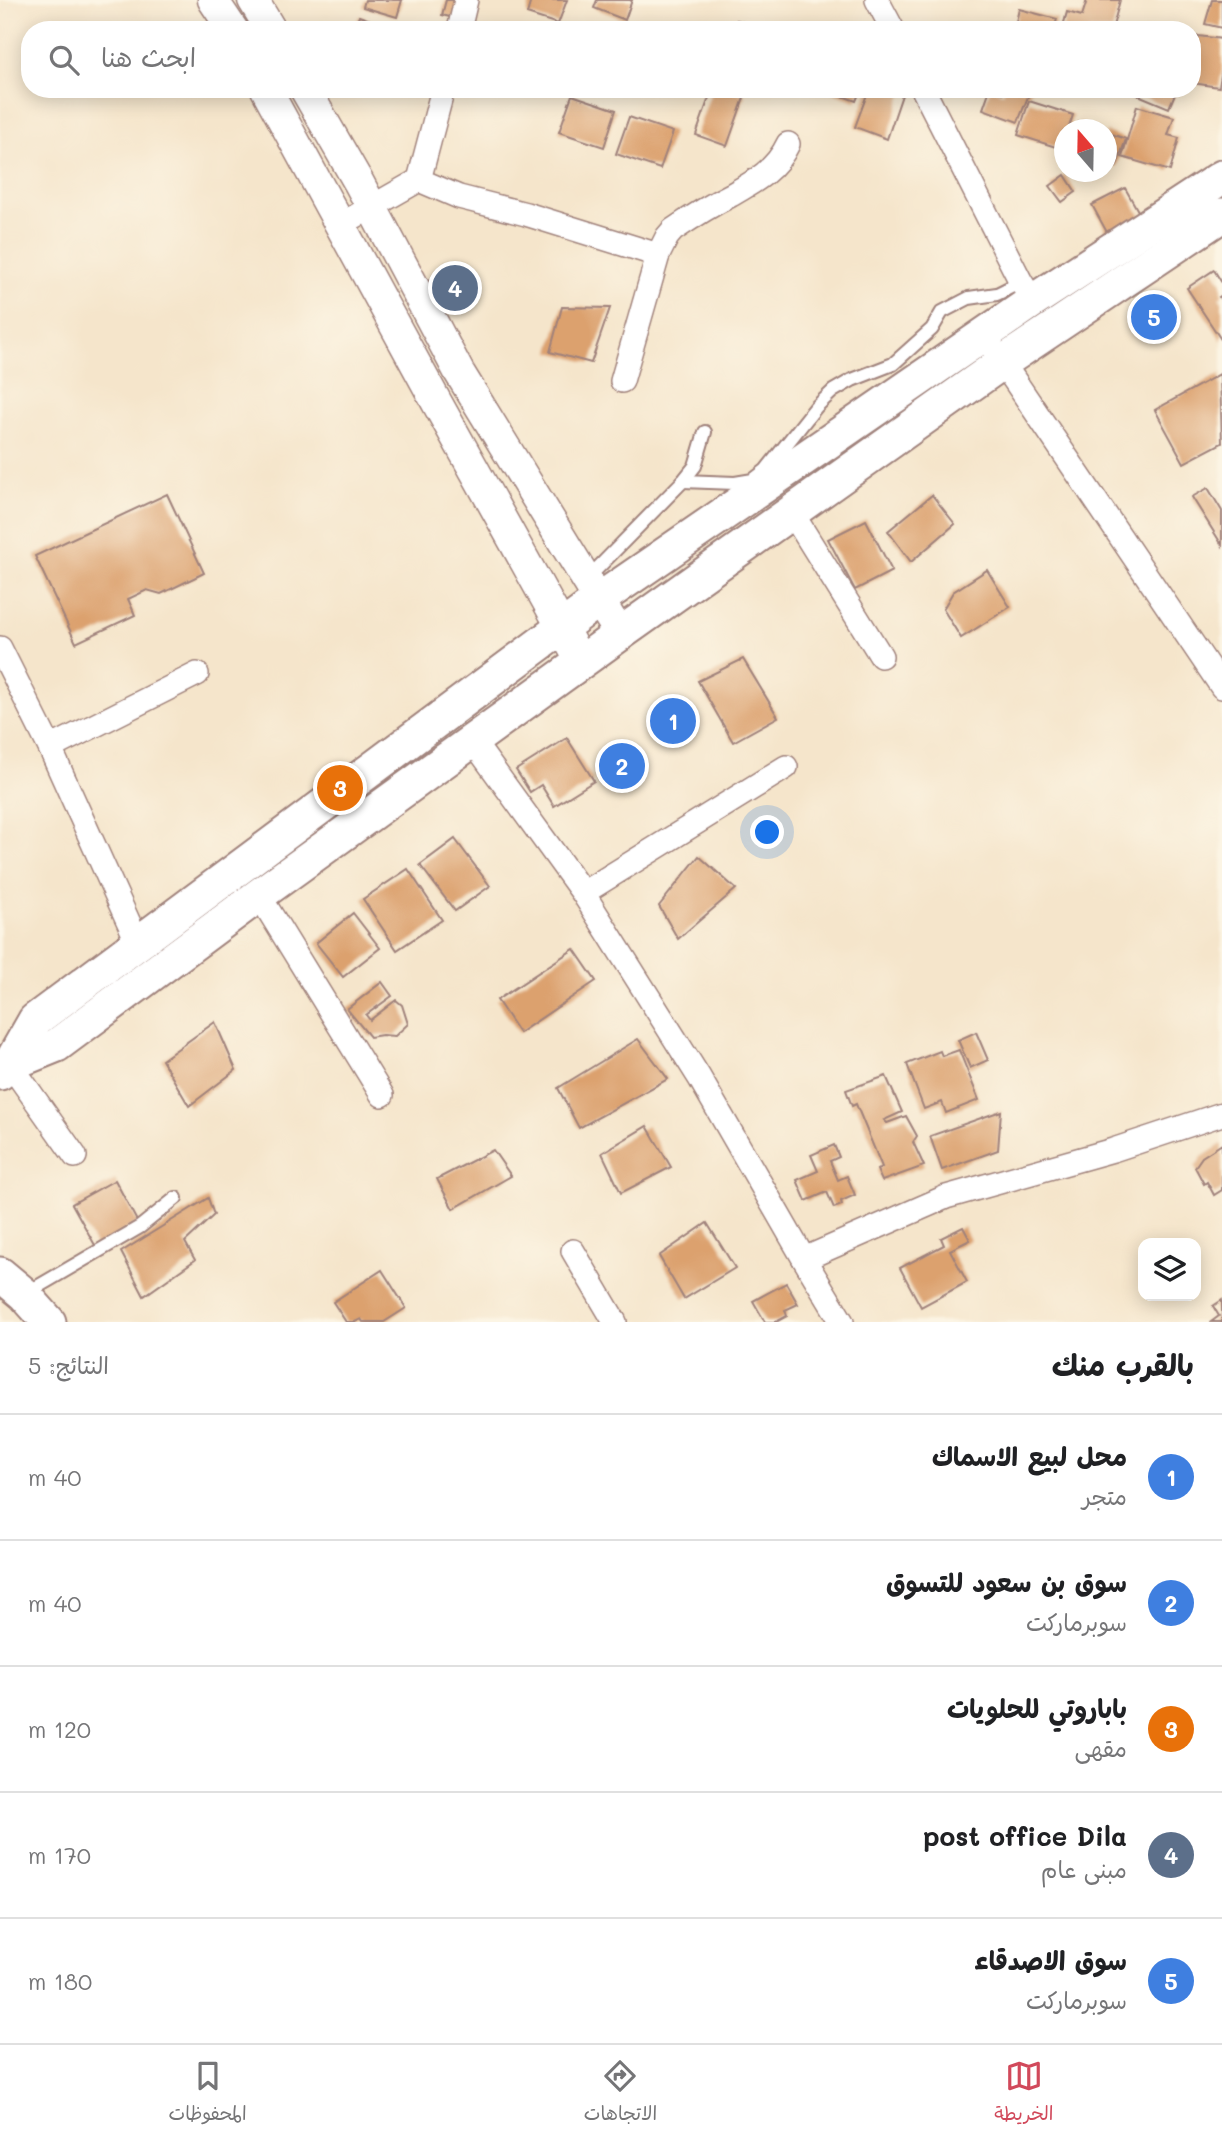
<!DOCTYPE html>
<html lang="ar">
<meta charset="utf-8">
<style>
body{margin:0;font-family:Mali,"Playpen Sans Arabic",sans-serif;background:#f2f2f2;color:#202124;direction:rtl}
.controls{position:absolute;right:21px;bottom:21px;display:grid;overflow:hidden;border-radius:14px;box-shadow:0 4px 18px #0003}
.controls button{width:63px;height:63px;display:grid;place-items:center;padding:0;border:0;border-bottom:2px solid #e0e0e0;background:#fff;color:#202124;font:35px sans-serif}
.compass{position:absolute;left:1054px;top:119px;width:63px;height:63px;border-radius:50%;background:#fff;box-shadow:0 4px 18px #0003;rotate:340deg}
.you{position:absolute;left:768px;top:833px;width:24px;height:24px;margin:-18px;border:5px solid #fff;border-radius:50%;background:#1a73e8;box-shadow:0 0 0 10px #1a73e833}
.badge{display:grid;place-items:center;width:46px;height:46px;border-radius:50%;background:#d1495b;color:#fff;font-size:23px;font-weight:700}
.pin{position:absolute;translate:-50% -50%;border:4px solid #fff;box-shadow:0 2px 7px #0006}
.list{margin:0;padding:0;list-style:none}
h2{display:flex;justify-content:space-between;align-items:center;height:91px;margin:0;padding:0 28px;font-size:30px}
h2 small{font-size:23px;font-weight:400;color:#757577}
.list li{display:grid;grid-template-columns:46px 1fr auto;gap:21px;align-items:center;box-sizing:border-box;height:126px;padding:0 28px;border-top:2px solid #e0e0e0}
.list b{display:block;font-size:26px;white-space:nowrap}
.list p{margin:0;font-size:23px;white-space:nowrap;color:#757577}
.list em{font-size:23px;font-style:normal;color:#757577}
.icon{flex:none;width:38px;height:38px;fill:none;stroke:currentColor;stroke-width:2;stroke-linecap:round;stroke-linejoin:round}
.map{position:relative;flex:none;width:1222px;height:1322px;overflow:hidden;direction:ltr}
.search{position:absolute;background:#fff;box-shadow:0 4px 18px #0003;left:21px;right:21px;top:21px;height:77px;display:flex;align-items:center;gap:18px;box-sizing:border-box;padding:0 24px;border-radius:28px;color:#757577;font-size:26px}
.sheet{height:721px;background:#fff}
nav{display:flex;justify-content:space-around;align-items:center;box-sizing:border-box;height:98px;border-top:2px solid #e0e0e0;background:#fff;font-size:19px;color:#757577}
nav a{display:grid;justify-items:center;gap:4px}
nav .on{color:#d1495b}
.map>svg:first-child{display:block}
</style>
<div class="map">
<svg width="1222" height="1322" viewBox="0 0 1222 1322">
<rect width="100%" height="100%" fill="#fcf5e5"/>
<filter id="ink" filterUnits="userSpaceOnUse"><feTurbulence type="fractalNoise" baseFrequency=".0143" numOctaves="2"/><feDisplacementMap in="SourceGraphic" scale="14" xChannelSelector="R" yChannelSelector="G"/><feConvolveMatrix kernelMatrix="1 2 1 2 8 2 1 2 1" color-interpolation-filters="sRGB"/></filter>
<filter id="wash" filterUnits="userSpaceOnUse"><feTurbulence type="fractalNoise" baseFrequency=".00686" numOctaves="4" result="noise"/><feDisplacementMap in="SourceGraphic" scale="28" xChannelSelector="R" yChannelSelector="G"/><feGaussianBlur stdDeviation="1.57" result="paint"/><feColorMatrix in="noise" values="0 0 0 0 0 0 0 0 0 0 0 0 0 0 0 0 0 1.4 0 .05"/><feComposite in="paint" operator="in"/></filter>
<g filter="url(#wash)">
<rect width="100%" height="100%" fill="#f5e5cb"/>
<g id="blocks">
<g fill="#dca16e">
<polygon points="365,0 402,0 397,17 363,7"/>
<polygon points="446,0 463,0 458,19 442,15"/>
<polygon points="531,0 567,0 558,24 527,14"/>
<polygon points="597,0 632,0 625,20 594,8"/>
<polygon points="1087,0 1120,0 1112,30 1062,30 1067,12 1082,16"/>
<polygon points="1212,0 1222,0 1222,28 1205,24"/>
<polygon points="1019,9 1057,19 1054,30 1014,30"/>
<polygon points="359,16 390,27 389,30 354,30"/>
<polygon points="737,20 764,29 764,30 734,30"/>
<polygon points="1198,36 1222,39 1222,69 1219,87 1192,83"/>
<polygon points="712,89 728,89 745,95 727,146 696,135"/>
<polygon points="823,89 861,89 856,101"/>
<polygon points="869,89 904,89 887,139 855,127"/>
<polygon points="990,89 1003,93 1005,89 1031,89 1018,122 983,109"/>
<polygon points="1141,89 1177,89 1169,108 1138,95"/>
<polygon points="572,95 616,110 604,147 559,132"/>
<polygon points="1029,101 1073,115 1068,130 1064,130 1062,149 1018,135"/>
<polygon points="1137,106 1174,117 1168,135 1179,138 1170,171 1122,157"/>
<polygon points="629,117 673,132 660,169 616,154"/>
<polygon points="1079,122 1097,129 1097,130 1076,130"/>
<polygon points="1106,132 1126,139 1116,167 1106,163"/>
<polygon points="1065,175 1076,192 1062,202 1050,186"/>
<polygon points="1125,188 1142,218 1109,236 1092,205"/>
<polygon points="1214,270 1222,283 1222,295 1219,297 1222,301 1222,341 1187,288"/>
<polygon points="562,307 610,308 591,363 550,352"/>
<polygon points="1220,374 1222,443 1184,463 1155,410"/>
<polygon points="1208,488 1222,511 1222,545 1192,497"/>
<polygon points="167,494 204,573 161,594 147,590 128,599 135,615 76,643 35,556"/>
<polygon points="932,495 955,524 911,562 888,531"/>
<polygon points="866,520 892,571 855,590 828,539"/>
<polygon points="987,570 1010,607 961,638 943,609 953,592"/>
<polygon points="743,659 778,717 733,742 698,681"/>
<polygon points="567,738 594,781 554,806 541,785 530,792 516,770"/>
<polygon points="455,839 490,886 455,911 420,865"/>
<polygon points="699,856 736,889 678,939 659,906"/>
<polygon points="408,869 442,920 397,950 363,899"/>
<polygon points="353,913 380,948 343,977 316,943"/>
<polygon points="574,949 596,981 519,1033 497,1000"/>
<polygon points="382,982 392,996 366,1015 370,1020 396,1000 402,1005 408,1024 395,1036 382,1035 370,1037 347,1009"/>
<polygon points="215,1022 236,1070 189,1106 162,1060"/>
<polygon points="976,1032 988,1060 970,1068 958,1040"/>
<polygon points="638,1039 668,1079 579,1128 558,1088"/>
<polygon points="959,1050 979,1100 946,1113 942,1102 924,1109 907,1064 940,1051 942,1056"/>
<polygon points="886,1076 902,1112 884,1120 887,1123 906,1116 917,1136 913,1142 924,1166 882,1181 877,1170 882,1167 856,1104 852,1106 846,1090"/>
<polygon points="1001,1111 998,1150 942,1170 930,1136"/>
<polygon points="647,1126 671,1167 621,1193 602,1153"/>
<polygon points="1222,1144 1222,1190 1214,1195 1207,1182 1204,1184 1195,1167 1202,1157"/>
<polygon points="834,1145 839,1157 830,1161 838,1180 847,1176 855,1195 841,1201 842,1205 834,1208 827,1192 806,1201 797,1180 818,1171 811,1155"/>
<polygon points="493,1150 511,1176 453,1209 437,1179"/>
<polygon points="115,1180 138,1223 96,1247 72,1204"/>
<polygon points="208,1198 214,1215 185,1242 195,1260 144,1296 121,1252"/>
<polygon points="707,1223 735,1268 684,1299 659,1256"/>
<polygon points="963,1227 970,1240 950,1250 967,1282 921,1307 900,1268 944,1245 941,1238"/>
<polygon points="382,1270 406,1308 384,1322 363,1322 361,1319 355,1322 346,1322 333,1302"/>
<polygon points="786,1283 798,1304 785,1310 787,1316 776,1322 765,1322 753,1301"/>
<polygon points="1222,1300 1222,1322 1211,1322 1219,1316 1213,1306"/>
</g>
</g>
</g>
<g filter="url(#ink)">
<use href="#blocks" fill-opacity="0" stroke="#a0827b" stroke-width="2"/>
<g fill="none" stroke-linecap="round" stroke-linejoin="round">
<defs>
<g id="service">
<polyline points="683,481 735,483 753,480 766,470 816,407 833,391 852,380 893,364 932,329 942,312 969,298 997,294 1021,282"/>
<polyline points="587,579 683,481 695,466 705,432"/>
<polyline points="25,1294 140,1227 176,1198"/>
</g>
<g id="minor">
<polyline points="877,0 893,30"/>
<polyline points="459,30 466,0"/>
<polyline points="923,89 1021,282 1033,301"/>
<polyline points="419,180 443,89"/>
<polyline points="340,225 419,180 459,197 526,214 658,255 622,381"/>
<path d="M 658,255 L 667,237 L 673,230 C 692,217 711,205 731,195 C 754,182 776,170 788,144"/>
<polyline points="994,350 1222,687"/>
<polyline points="792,513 881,656"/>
<polyline points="0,648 50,748 138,943"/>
<polyline points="472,740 583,893 699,1077 804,1259 946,1197 1113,1150 1222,1114"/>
<polyline points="50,748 197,674"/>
<polyline points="583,893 786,767"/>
<polyline points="259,895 382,1095"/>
<polyline points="10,1064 75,1156"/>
<polyline points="573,1251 615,1322"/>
<polyline points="804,1259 842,1322"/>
</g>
<g id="tertiary">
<polyline points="213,0 233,30"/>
<polyline points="253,0 271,30"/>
<polyline points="266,89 437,403 581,662"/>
<polyline points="305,89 359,183 459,372 620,634"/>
</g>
<g id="secondary">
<polyline points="10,1064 57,1045 259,895 620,634 1003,362 1222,215"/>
<polyline points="0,1073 10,1064 35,1020 600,599 1033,301 1222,177"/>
<polyline points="0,1274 24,1294 49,1322"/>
</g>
</defs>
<use href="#service" stroke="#a0827b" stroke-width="16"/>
<use href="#minor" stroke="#a0827b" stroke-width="26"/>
<use href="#tertiary" stroke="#a0827b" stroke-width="33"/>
<use href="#secondary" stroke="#a0827b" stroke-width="37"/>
<use href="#service" stroke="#fff" stroke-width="12"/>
<use href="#minor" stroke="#fff" stroke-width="23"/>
<use href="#tertiary" stroke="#fff" stroke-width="30"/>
<use href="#secondary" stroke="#fff" stroke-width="33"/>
</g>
</g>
</svg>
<div class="controls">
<button><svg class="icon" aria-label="layers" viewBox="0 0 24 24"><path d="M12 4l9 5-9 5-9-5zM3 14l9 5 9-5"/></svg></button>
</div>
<svg class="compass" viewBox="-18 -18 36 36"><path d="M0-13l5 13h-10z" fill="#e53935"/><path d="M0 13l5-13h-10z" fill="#757577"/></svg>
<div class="you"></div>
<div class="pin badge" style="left:673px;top:721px;background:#3f7fe0">1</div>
<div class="pin badge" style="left:622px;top:766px;background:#3f7fe0">2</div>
<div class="pin badge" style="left:340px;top:788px;background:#e8710a">3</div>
<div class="pin badge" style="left:455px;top:288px;background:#5c6f8a">4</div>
<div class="pin badge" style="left:1154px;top:317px;background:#3f7fe0">5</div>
<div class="search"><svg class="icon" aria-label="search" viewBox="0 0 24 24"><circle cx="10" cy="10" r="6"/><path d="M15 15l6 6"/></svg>ابحث هنا</div>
</div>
<section class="sheet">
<h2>بالقرب منك<small>النتائج: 5</small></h2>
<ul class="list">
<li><span class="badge" style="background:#3f7fe0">1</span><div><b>محل لبيع الاسماك</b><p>متجر</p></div><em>40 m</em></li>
<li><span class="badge" style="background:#3f7fe0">2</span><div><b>سوق بن سعود للتسوق</b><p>سوبرماركت</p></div><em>40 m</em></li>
<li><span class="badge" style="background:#e8710a">3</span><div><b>باباروتي للحلويات</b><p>مقهى</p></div><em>120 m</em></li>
<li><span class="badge" style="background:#5c6f8a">4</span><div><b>post office Dila</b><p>مبنى عام</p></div><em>170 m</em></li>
<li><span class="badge" style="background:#3f7fe0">5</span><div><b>سوق الاصدقاء</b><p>سوبرماركت</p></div><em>180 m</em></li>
</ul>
</section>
<nav>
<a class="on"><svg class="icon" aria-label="map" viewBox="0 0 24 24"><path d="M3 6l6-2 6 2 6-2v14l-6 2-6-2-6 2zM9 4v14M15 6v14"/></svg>الخريطة</a>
<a><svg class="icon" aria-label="directions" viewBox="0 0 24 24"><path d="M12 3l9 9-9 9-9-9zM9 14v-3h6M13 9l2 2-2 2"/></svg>الاتجاهات</a>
<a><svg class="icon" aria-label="saved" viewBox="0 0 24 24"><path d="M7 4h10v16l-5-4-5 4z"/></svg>المحفوظات</a>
</nav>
